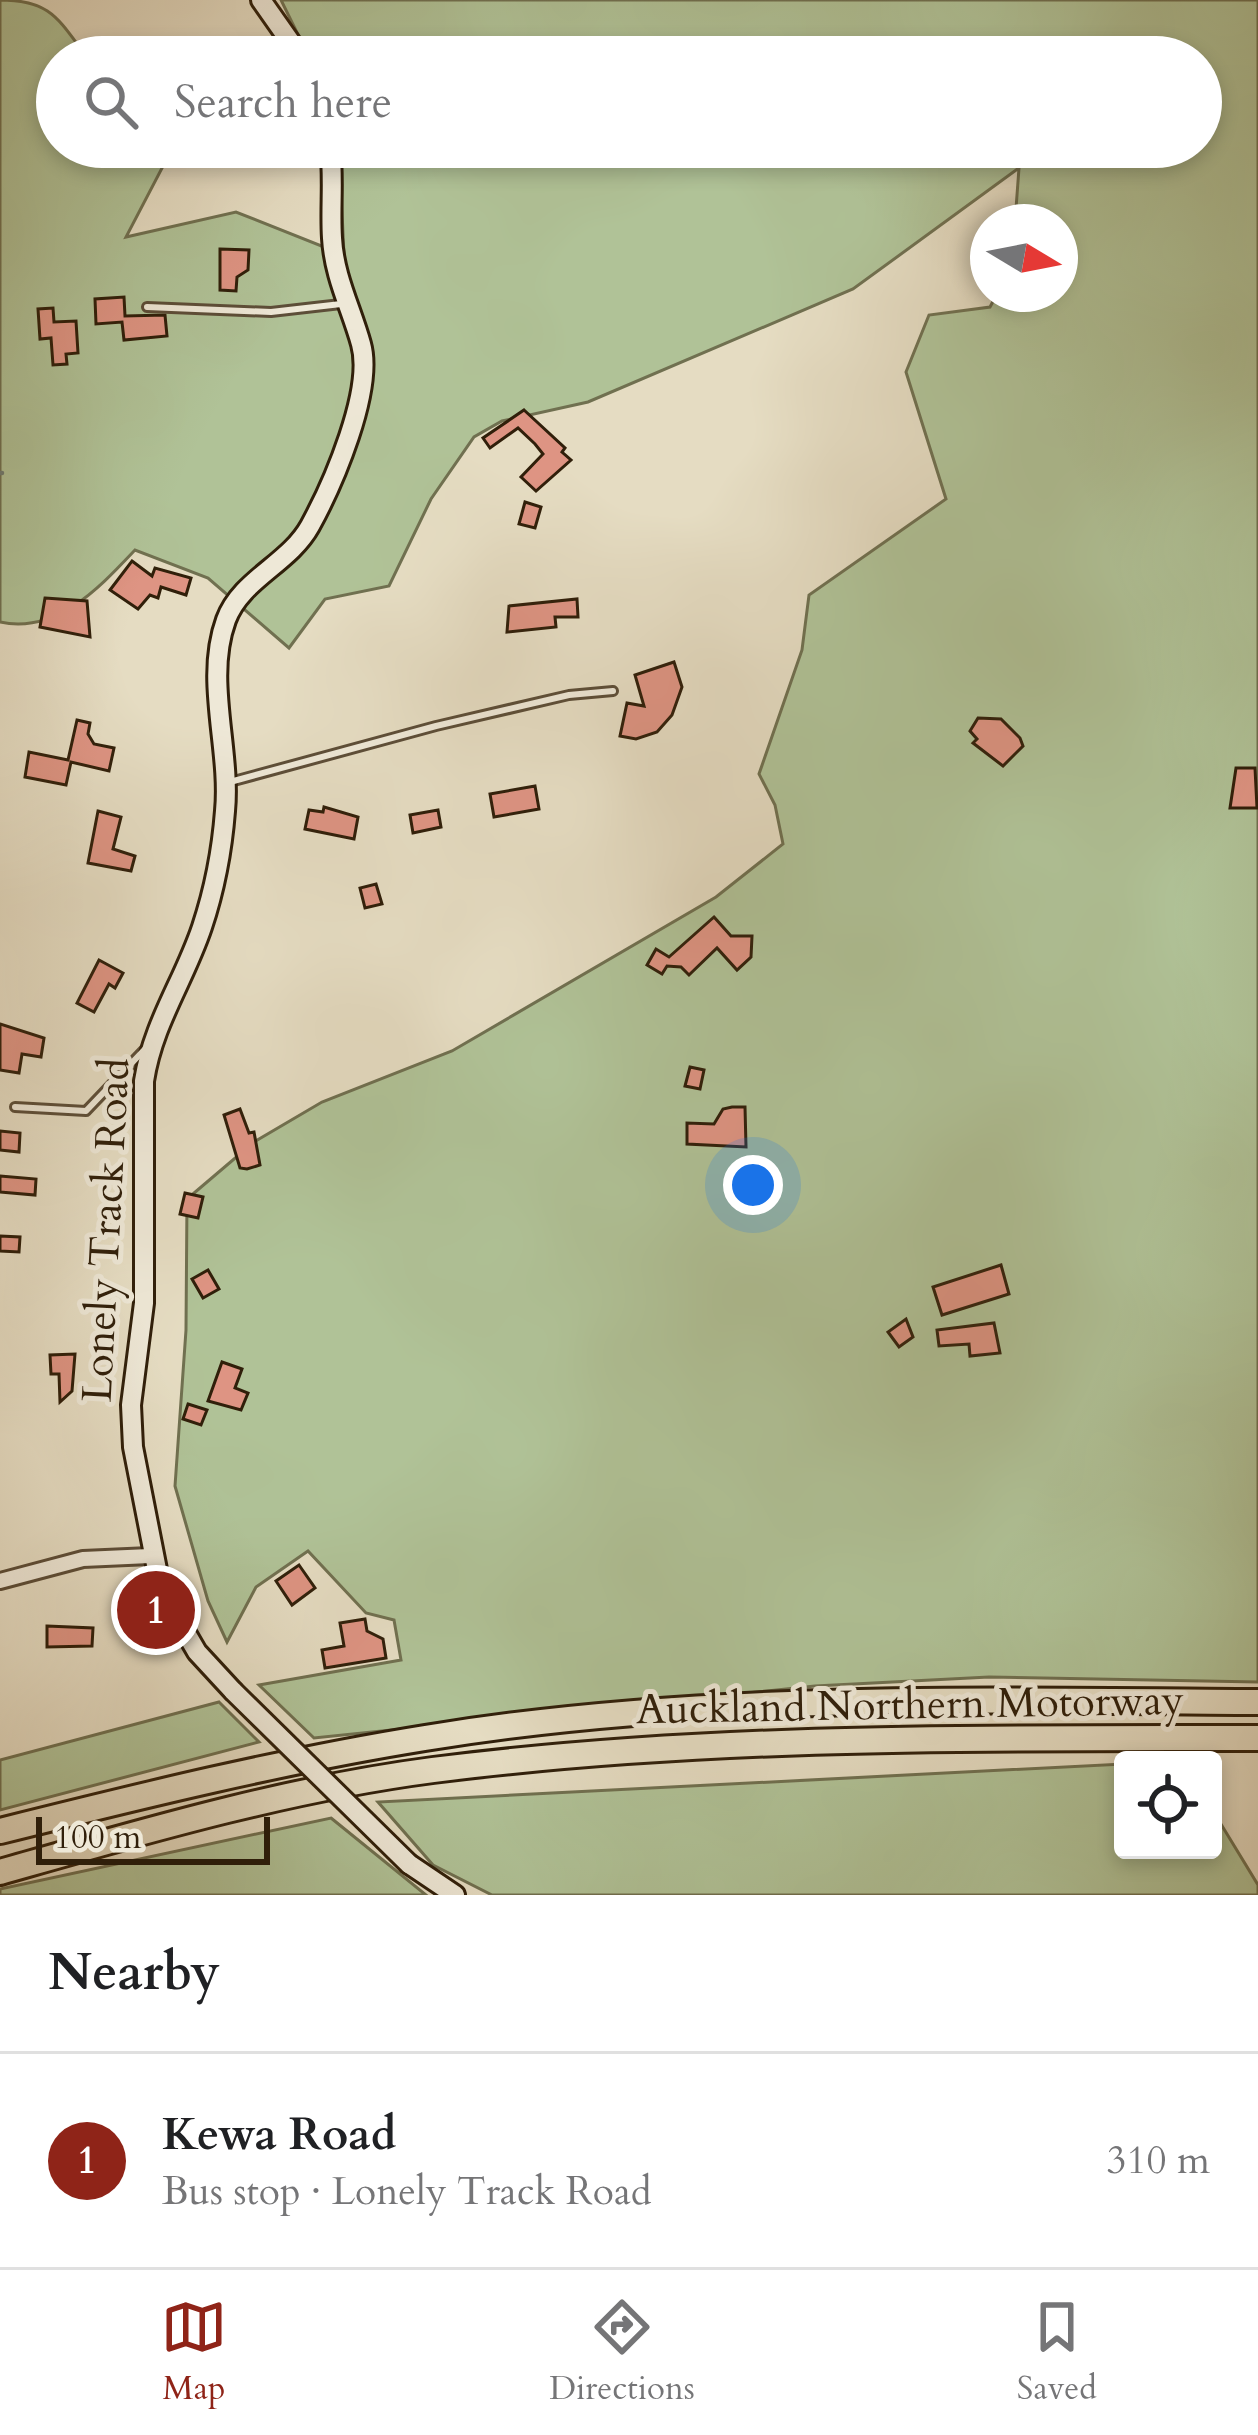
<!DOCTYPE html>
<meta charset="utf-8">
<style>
body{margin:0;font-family:Cardo,serif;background:#f6f6f6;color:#202124}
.controls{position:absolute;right:36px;bottom:36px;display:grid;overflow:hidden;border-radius:12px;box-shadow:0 6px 18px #0003}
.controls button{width:108px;height:108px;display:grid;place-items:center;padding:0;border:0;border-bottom:3px solid #e0e0e0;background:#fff;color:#202124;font:60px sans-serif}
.compass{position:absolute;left:970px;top:204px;width:108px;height:108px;border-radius:50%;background:#fff;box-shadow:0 6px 18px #0003;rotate:100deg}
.scale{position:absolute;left:36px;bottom:30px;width:234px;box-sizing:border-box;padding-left:12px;border:6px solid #301f0a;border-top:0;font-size:33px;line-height:42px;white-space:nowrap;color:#301f0a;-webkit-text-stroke:9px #eee8d7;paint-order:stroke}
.you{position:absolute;left:753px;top:1185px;width:42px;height:42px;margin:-30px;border:9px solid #fff;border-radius:50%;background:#1a73e8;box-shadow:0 0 0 18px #1a73e833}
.badge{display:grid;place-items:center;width:78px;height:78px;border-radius:50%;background:#8f2418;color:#fff;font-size:39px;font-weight:700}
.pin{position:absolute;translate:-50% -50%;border:6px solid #fff;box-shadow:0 3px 12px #0006}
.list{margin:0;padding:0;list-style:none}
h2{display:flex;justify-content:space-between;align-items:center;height:156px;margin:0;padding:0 48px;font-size:51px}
h2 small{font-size:39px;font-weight:400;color:#757577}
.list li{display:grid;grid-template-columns:78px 1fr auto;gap:36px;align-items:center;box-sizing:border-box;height:216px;padding:0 48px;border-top:3px solid #e0e0e0}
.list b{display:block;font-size:45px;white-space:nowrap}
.list p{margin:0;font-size:39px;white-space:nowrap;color:#757577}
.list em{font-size:39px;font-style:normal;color:#757577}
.icon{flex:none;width:66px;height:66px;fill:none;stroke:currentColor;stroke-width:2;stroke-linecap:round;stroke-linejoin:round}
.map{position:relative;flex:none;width:1258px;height:1895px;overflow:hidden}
.search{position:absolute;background:#fff;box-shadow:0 6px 18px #0003;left:36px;right:36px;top:36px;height:132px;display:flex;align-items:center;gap:30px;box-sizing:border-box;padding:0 42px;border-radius:66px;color:#757577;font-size:45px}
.sheet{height:372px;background:#fff}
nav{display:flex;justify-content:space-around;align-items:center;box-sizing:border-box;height:168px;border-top:3px solid #e0e0e0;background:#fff;font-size:33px;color:#757577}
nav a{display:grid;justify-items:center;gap:6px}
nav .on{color:#8f2418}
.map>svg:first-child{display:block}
</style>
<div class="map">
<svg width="1258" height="1895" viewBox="0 0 1258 1895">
<rect width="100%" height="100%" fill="#e5dcc2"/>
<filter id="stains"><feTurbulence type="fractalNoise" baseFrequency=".00167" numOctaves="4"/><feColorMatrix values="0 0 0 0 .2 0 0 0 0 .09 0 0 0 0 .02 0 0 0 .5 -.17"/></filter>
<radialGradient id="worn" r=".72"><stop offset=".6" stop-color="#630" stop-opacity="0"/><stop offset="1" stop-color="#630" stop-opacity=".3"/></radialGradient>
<g fill="#b0c297" stroke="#707050" stroke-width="3">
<path d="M 0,0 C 51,0 58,19 87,57 L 57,57 L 57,147 L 173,147 L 126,237 L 236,212 L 344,255 L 339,147 L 1201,147 L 1201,57 L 309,57 L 281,0 L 1258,0 L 1258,1682 L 989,1677 L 815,1686 L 314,1738 L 259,1685 L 401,1660 L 394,1620 L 366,1613 L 308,1551 L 256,1587 L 227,1642 L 208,1601 L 175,1486 L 186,1330 L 187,1199 L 254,1142 L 322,1102 L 452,1051 L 716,897 L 783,844 L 775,805 L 759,774 L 802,650 L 809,595 L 946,499 L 906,372 L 929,315 L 990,307 L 997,294 L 1060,294 L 1060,222 L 1015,222 L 1019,168 L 853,289 L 588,402 L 502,421 L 474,437 L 431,499 L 389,586 L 325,599 L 289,648 L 208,578 L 135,550 C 99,588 57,634 0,622 Z"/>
<polygon points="219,1702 259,1742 0,1810 0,1760"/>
<polygon points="1123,1764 1123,1850 1213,1850 1213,1811 1258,1885 1258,1895 492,1895 433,1865 378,1802"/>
<polygon points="331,1818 426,1895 0,1895 0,1889"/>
</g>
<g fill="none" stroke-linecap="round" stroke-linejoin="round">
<polyline stroke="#6e7c72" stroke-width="4.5" points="0,473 2,473"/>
</g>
<g fill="#de9483" stroke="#301f0a" stroke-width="3">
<polygon points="220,249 249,250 248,270 237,277 236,291 220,290"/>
<polygon points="124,297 125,316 165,315 167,336 124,340 122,322 96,324 95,299"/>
<polygon points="53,308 54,322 76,321 78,353 66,354 67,364 53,365 51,338 40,339 38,309"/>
<polygon points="524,410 565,448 562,452 571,460 536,491 521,477 543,454 535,444 518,428 490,448 483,438"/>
<polygon points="525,502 541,507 535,528 519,524"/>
<polygon points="132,561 152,576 155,568 191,578 186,595 161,587 158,598 150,595 138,609 110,590"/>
<polygon points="45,598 87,601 90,637 40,627"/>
<polygon points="577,599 578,617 555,617 556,627 507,632 509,606"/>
<polygon points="674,662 682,687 672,715 657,732 636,739 620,736 627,703 644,706 635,675"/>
<polygon points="978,718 1001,719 1020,738 1023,746 1003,766 973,743 977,739 970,731"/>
<polygon points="77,720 90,723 88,734 94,744 114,748 109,771 71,762 66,785 25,777 29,752 68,760"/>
<polygon points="1236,768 1255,768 1257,808 1230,808"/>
<polygon points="535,786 539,809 494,817 490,794"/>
<polygon points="324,807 358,817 354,839 305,829 309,810 323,812"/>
<polygon points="438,810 441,827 413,833 410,815"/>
<polygon points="98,811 121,817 113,849 135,856 131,871 88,863"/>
<polygon points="376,884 382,904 365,908 360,888"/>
<polygon points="714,917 731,936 752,936 751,957 737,970 717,948 689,975 681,967 667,966 662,974 647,965 656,949 669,957"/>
<polygon points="99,960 123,973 115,988 109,984 94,1012 77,1003"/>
<polygon points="0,1024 44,1038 41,1057 22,1054 19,1073 0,1070"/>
<polygon points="690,1067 704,1070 700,1089 685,1086"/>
<polygon points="732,1107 745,1107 746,1147 687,1144 687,1123 714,1124 723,1109"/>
<polygon points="240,1109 249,1133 254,1132 260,1165 247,1169 240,1168 224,1115"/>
<polygon points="0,1131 20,1133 19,1152 0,1150"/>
<polygon points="0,1176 36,1179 35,1195 0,1192"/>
<polygon points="185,1193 203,1197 198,1218 180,1214"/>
<polygon points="0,1236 20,1237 19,1252 0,1251"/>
<polygon points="1001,1265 1009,1294 942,1315 933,1287"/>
<polygon points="208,1270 219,1289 203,1298 192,1279"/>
<polygon points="906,1319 913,1337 899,1347 888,1332"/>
<polygon points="994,1323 1000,1353 970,1356 969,1344 939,1346 937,1330"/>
<polygon points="75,1354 72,1391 60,1402 59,1374 51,1374 50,1355"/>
<polygon points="222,1362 242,1369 235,1388 248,1393 241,1410 208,1401"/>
<polygon points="188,1404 207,1410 201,1425 183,1419"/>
<polygon points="299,1565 315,1588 292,1605 276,1581"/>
<polygon points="365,1619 367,1631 383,1639 386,1658 325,1668 322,1650 344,1646 340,1623"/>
<polygon points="131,1620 147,1639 135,1648 120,1630"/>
<polygon points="47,1626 93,1628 92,1646 47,1647"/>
</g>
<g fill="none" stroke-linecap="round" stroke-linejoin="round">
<defs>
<g id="lane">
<polyline points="147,307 271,312 341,304"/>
<polyline points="230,782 436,726 569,695 613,691"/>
<polyline points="15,1107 86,1111 147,1047"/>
</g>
<polyline id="street" points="0,1581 83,1559 150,1556"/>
<g id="secondary">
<polyline points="261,0 301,57"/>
<path d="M 233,1691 L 197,1652 L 161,1590 L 133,1447 L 131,1405 L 144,1303 L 144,1081 C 153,1023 184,981 202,927 C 214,891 222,850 225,811 C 231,749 204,680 226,620 C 241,579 289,564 310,526 C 333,484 374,390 361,344 C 351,308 334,276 332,238 C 330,208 334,178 330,147"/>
<polyline points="409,1864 455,1895"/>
</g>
<g id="highway">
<path d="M 0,1831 C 140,1796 282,1761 425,1738 C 698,1693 982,1700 1258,1702"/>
<path d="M 0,1872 C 141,1832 287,1789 433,1770 C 708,1735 982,1738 1258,1738"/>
</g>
</defs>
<use href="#lane" stroke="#5d4e38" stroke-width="12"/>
<use href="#street" stroke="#5d4e38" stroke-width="20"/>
<use href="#secondary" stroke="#301f0a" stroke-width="24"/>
<use href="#highway" stroke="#301f0a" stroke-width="30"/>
<use href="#lane" stroke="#eee8d7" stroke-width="6"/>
<use href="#street" stroke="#eee8d7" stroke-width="14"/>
<use href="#secondary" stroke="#eee8d7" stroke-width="18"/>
<use href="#highway" stroke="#e5dcc2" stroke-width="24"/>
<defs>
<polyline id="secondary-bridge" points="233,1691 409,1864"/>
</defs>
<use href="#secondary-bridge" stroke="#301f0a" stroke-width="24" stroke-linecap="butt"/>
<use href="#secondary-bridge" stroke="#eee8d7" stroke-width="18"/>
</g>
<g text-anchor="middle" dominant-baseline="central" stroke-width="10" stroke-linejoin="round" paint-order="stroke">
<g font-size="42" fill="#301f0a" stroke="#eee8d7">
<text transform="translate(106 1230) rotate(-87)">Lonely Track Road</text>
<text transform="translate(910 1705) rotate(-1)">Auckland Northern Motorway</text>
</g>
</g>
<rect width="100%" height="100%" filter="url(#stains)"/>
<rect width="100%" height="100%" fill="url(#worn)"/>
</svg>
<div class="controls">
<button><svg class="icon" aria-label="locate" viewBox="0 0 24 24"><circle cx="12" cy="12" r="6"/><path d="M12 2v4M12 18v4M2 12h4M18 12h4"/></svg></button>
</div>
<svg class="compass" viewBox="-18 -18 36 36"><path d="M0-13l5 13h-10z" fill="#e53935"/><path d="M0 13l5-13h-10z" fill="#757577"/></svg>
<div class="scale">100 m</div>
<div class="you"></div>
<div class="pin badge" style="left:156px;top:1610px">1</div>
<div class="search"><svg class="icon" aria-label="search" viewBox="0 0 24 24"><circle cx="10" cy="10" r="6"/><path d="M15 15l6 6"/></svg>Search here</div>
</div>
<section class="sheet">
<h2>Nearby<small></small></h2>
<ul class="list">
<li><span class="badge">1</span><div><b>Kewa Road</b><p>Bus stop · Lonely Track Road</p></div><em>310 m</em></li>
</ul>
</section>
<nav>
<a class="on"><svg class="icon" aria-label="map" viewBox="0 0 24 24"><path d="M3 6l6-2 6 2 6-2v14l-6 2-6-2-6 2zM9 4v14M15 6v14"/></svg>Map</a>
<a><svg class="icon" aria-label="directions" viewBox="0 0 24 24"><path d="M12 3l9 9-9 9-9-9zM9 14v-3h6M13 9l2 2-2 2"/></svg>Directions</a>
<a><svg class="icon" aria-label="saved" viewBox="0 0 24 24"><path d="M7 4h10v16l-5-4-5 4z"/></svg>Saved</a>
</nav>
